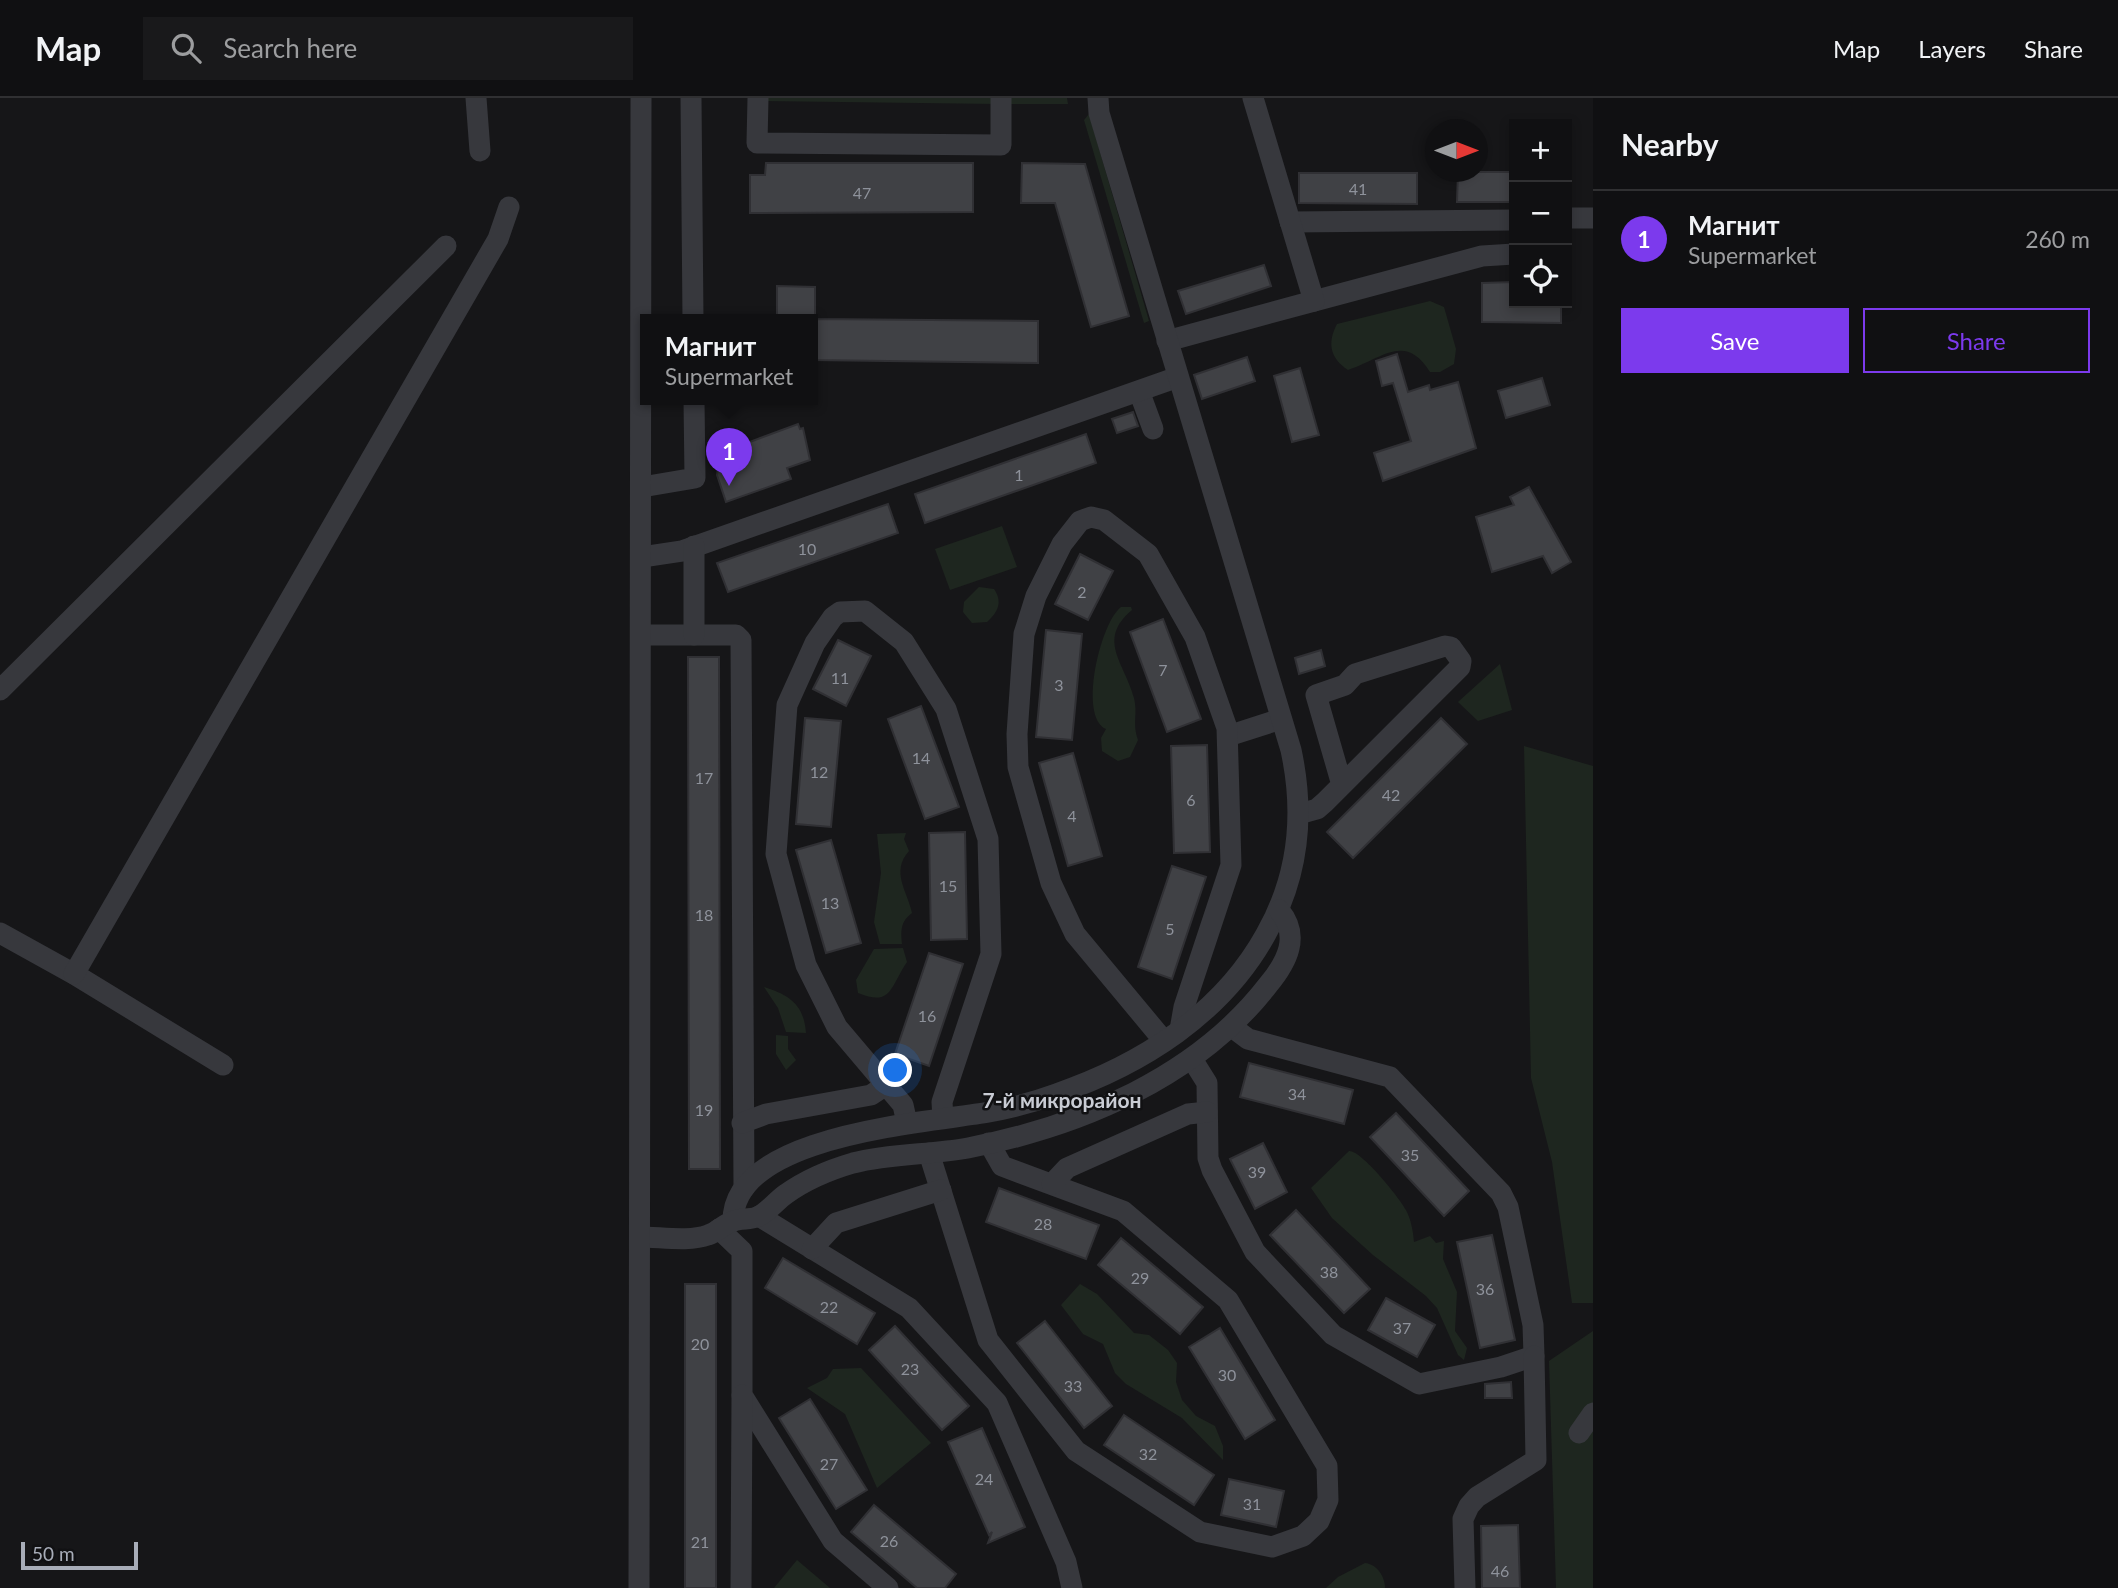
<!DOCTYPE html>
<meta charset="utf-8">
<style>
body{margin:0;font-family:Lato,sans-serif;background:#19191b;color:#f1f3f6}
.controls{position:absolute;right:21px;top:21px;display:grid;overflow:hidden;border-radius:0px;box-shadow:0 4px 10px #0003}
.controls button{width:63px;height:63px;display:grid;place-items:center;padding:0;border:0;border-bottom:2px solid #303032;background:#101012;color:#f1f3f6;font:35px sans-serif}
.compass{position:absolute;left:1425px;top:21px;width:63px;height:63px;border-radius:50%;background:#101012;box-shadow:0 4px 10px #0003;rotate:90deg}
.scale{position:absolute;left:21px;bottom:18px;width:117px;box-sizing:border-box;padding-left:7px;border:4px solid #a8adb8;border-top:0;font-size:19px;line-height:24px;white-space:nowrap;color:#a8adb8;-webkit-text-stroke:5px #111113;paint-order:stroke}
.you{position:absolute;left:896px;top:973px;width:24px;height:24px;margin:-18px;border:5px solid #fff;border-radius:50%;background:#1a73e8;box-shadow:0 0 0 10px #1a73e833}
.badge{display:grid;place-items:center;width:46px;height:46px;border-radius:50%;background:#7c3aed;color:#fff;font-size:23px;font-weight:700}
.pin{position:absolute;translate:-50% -58px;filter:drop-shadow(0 2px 4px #0008)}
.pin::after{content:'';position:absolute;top:37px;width:24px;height:21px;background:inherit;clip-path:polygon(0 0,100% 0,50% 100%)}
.popup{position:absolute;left:640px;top:216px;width:178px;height:91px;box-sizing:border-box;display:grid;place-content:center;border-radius:0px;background:#101012;filter:drop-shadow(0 2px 5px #0005);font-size:23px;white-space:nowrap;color:#9c9d9f}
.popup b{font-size:26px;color:#f1f3f6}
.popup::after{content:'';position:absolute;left:50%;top:100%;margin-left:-14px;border:14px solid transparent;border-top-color:#101012}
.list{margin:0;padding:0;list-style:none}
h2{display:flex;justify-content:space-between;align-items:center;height:91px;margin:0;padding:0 28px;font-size:30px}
h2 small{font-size:23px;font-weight:400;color:#9c9d9f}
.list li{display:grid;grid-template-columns:46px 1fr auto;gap:21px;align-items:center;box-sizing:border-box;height:98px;padding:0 28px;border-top:2px solid #303032}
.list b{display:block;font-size:26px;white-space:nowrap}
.list p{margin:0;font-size:23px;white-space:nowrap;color:#9c9d9f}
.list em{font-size:23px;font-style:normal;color:#9c9d9f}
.actions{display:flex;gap:14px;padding:21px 28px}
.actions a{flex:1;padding:16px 0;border:2px solid #7c3aed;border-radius:0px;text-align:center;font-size:24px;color:#7c3aed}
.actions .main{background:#7c3aed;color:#fff}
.icon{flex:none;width:38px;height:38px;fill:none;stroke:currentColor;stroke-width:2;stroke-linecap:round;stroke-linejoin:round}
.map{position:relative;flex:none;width:1593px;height:1490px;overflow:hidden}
header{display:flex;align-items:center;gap:42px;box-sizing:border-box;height:98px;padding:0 35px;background:#101012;border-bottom:2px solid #303032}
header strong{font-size:33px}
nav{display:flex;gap:38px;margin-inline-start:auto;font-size:24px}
.search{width:490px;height:63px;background:#19191b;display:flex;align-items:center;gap:18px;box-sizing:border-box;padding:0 24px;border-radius:0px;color:#9c9d9f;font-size:26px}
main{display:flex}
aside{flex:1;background:#101012}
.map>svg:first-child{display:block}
</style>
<header>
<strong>Map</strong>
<div class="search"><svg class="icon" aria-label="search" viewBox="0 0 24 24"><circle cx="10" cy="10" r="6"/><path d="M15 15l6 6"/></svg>Search here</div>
<nav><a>Map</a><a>Layers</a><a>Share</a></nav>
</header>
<main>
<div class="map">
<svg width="1593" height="1490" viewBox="0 0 1593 1490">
<rect width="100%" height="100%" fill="#161618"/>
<g fill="#1e261f">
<polygon points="762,0 997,0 997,6 762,3"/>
<polygon points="1006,0 1067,0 1068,6 1005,6"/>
<polygon points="1089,16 1149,223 1144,225 1084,22"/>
<path d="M 1430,203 L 1444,209 L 1456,251 L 1454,266 L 1440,274 L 1430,274 C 1405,234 1382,261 1348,272 C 1330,260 1327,245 1337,226 Z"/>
<polygon points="1002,428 1017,469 950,492 935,451"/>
<path d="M 979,489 L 994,491 C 1003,504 998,514 987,524 L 972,525 L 963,514 L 964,504 Z"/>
<path d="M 1121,509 L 1131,509 L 1132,512 C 1096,542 1125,565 1134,600 C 1138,617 1132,624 1138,642 L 1130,659 L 1118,663 L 1102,653 L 1101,640 L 1106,631 C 1078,619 1100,525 1121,509 Z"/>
<polygon points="1500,566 1512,612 1478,623 1458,604"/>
<polygon points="1524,648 1593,668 1593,1205 1572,1205 1552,1064 1531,980"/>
<path d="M 906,735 L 904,741 L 909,753 C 890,774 908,794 912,815 C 900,824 901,833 902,846 L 880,846 L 874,824 L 881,775 L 877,736 Z"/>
<path d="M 903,850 L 907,864 C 890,889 892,909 858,895 L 856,882 L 874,851 Z"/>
<path d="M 764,889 C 790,897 804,907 806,935 L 786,934 L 778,910 Z"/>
<polygon points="776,937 788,938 788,951 796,962 786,972 776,956"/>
<path d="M 1349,1053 C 1361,1052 1399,1099 1406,1112 C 1411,1122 1413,1132 1414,1144 L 1430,1138 L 1436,1145 L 1444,1143 L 1443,1161 L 1457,1194 L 1455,1233 L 1467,1250 L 1464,1262 L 1458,1257 L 1437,1210 L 1426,1198 L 1373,1157 L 1332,1120 L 1311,1090 Z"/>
<polygon points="1080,1186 1097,1196 1134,1235 1149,1237 1168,1252 1177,1265 1176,1284 1182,1302 1196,1318 1215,1328 1223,1348 1223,1362 1182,1320 1126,1286 1115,1275 1103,1246 1083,1236 1061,1207"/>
<polygon points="1593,1233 1593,1490 1556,1490 1549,1263"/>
<polygon points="861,1270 931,1345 877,1390 845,1316 807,1290 827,1280 833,1271"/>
<polygon points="797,1462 830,1490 774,1490"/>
<path d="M 1365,1465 C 1377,1466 1385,1479 1385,1490 L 1326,1490 L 1338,1479 Z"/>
</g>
<g fill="#404145" stroke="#303034" stroke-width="2">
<polygon points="766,65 973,65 973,114 750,115 750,77 765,77"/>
<polygon points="1022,65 1085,66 1129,218 1091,229 1055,105 1021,105"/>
<polygon points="1458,74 1514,74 1514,104 1457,104"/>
<polygon points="1299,75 1417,75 1417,106 1299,105"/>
<polygon points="1264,167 1271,188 1186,216 1178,193"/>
<polygon points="1514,184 1514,205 1561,205 1561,225 1482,224 1482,185"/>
<polygon points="777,188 815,189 815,221 1038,223 1038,265 813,262 813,222 777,222"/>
<polygon points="1397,256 1408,294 1429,287 1430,292 1458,284 1476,350 1383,383 1374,355 1411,343 1393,285 1382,288 1376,263"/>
<polygon points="1247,259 1255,283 1202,301 1194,277"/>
<polygon points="1300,270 1319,337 1292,344 1274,278"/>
<polygon points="1542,280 1550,307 1506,320 1498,293"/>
<polygon points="1133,314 1138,328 1117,335 1112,321"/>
<polygon points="798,326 800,331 803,330 810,362 787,370 791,381 726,404 717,377 720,359 740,351 739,348"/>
<polygon points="1086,336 1096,365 925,425 915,396"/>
<polygon points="1529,389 1571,464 1552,475 1543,458 1492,474 1476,419 1514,407 1510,399"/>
<polygon points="888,406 898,435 728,494 717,465"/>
<polygon points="1080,456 1113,473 1088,522 1055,506"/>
<polygon points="1163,521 1201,621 1167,634 1130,534"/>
<polygon points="1046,532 1082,536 1072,642 1036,639"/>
<polygon points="838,542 871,558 846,608 813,591"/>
<polygon points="1321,552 1325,568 1299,576 1295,560"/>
<polygon points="688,559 719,559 720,1071 689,1071"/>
<polygon points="921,608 959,709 925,721 888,621"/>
<polygon points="805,620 841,623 831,729 796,726"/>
<polygon points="1441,620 1467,646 1353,760 1327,734"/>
<polygon points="1207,647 1210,754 1174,755 1171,648"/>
<polygon points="1073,655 1102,758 1068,768 1039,665"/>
<polygon points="965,734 967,841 931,842 929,735"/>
<polygon points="831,742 861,845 826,855 796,752"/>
<polygon points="1172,768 1206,779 1172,881 1138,869"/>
<polygon points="929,855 963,866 929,968 895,956"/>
<polygon points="1249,965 1353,992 1344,1026 1240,999"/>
<polygon points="1396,1015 1469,1093 1444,1118 1370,1039"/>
<polygon points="1263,1045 1287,1094 1255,1111 1230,1061"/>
<polygon points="999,1090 1099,1127 1086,1161 986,1124"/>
<polygon points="1296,1112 1370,1191 1344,1215 1270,1137"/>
<polygon points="1492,1137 1515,1242 1480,1250 1457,1144"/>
<polygon points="1121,1140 1203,1209 1180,1236 1098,1167"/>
<polygon points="783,1160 875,1215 857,1246 765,1190"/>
<rect x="685" y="1186" width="31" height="304"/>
<polygon points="1386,1200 1435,1227 1417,1259 1368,1232"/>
<polygon points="1045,1223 1112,1308 1084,1330 1017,1245"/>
<polygon points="895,1228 969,1308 942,1332 869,1252"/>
<polygon points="1220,1230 1275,1322 1245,1341 1189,1249"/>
<polygon points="1511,1284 1512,1300 1485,1300 1485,1286"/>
<polygon points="810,1301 867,1392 836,1411 779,1320"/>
<polygon points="1124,1317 1214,1377 1194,1407 1104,1347"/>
<polygon points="982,1330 1025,1429 988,1445 992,1434 989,1437 948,1344"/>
<polygon points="1229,1381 1284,1393 1276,1429 1221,1417"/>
<polygon points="874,1407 956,1476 945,1490 917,1490 851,1434"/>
<polygon points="1518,1427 1520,1490 1482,1490 1481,1428"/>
</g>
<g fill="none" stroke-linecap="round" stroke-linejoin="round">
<g stroke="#37383d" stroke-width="21">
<polyline points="476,0 480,53"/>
<polyline points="691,0 693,222"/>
<polyline points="758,0 757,45 1001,47 1001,0"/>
<polyline points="1567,120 1593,120"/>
<polyline points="1290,124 1514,122"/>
<polyline points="1314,203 1482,158 1514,156"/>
<polyline points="1167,243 1314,203 1253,0"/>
<polyline points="1139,293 1153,331"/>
<polyline points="642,389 695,380 694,302"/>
<polyline points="642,459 682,453 1178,279"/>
<polyline points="642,537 736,537 741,542 744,1090"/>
<polyline points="694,537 694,448"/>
<polyline points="0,592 446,148"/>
<polyline points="1228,638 1281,621"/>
<polyline points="1299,716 1317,711 1325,704 1460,569 1461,563 1451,549 1445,548 1355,576 1345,587 1316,597 1342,687"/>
<polyline points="0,835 74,876 223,967"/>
<polyline points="74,876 498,141 509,109"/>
<polyline points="1164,943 1075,836 1051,785 1018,669 1017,636 1024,536 1036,498 1062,446 1080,423 1091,419 1104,422 1148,456 1195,539 1227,630 1231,767 1184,909 1180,932"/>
<polyline points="1192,961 1207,985 1208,1060 1212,1072 1255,1154 1333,1237 1419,1286 1501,1269 1534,1258 1533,1227 1508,1109 1501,1095 1390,979 1248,941 1232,929"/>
<polyline points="742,1025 766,1016 871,997 886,987"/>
<polyline points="907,1025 903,1007 837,929 806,867 776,756 787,607 815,545 833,519 840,514 865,513 904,544 946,611 988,741 991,856 942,1004 943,1020"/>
<polyline points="929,1055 988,1242 1076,1353 1200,1434 1272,1449 1303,1438 1319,1423 1328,1402 1327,1368 1228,1202 1123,1113 1002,1068 989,1045"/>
<polyline points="1052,1086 1067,1070 1188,1016 1207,1014"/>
<polyline points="759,1118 909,1210 997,1305 1066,1464 1072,1490"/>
<path d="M 733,1123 C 733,1036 928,1025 989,1014 C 1012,1010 1034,1004 1056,996 C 1141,967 1222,916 1266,836 C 1299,778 1305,717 1291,652 L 1099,15 L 1098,0"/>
<polyline points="719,1131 742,1153 742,1297 833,1443 888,1490"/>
<path d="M 640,1139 C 661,1139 689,1144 708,1137 C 717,1134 723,1127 731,1124 C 739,1120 749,1122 757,1119 C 767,1115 777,1102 786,1096 C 807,1081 829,1072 853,1065 C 891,1055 930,1057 968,1050 C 1081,1028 1197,979 1268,887 C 1287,864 1301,838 1279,812"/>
<polyline points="812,1151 836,1125 941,1092"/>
<polyline points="1579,1335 1593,1315"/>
<polyline points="639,1490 641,0"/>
<polyline points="741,1490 742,1297"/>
<polyline points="1465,1490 1463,1421 1469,1408 1477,1399 1536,1362 1534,1258"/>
</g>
</g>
<g text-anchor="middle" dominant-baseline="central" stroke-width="5" stroke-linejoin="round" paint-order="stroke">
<g font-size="16" fill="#8e929b">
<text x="1358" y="90">41</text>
<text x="862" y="94">47</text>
<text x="1019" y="376">1</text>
<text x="807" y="450">10</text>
<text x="1082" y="493">2</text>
<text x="1163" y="571">7</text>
<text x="840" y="579">11</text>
<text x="1059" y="586">3</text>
<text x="921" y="659">14</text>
<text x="819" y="673">12</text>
<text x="704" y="679">17</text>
<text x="1391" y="696">42</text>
<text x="1191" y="701">6</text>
<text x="1072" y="717">4</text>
<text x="948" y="787">15</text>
<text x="830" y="804">13</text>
<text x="704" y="816">18</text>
<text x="1170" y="830">5</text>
<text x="927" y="917">16</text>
<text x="1297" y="995">34</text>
<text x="704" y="1011">19</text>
<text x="1410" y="1056">35</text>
<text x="1257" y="1073">39</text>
<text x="1043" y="1125">28</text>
<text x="1329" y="1173">38</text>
<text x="1140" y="1179">29</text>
<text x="1485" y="1190">36</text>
<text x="829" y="1208">22</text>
<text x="1402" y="1229">37</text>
<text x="700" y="1245">20</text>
<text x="910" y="1270">23</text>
<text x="1227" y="1276">30</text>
<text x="1073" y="1287">33</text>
<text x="1148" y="1355">32</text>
<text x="829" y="1365">27</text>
<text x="984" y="1380">24</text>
<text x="1252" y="1405">31</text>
<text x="889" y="1442">26</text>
<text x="700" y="1443">21</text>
<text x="1500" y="1472">46</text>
</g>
<g font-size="21" font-weight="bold" fill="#c9ccd4" stroke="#111113">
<text x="1062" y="1001">7-й микрорайон</text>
</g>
</g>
</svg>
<div class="controls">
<button>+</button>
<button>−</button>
<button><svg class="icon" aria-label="locate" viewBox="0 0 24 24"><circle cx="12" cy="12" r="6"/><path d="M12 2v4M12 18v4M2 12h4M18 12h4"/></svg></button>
</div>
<svg class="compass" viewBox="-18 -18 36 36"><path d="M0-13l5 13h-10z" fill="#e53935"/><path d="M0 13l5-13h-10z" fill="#9c9d9f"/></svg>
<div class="scale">50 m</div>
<div class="you"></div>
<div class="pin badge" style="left:729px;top:388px">1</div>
<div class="popup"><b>Магнит</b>Supermarket</div>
</div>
<aside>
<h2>Nearby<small></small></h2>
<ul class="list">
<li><span class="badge">1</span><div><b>Магнит</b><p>Supermarket</p></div><em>260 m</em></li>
</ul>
<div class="actions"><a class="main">Save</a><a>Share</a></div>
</aside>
</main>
